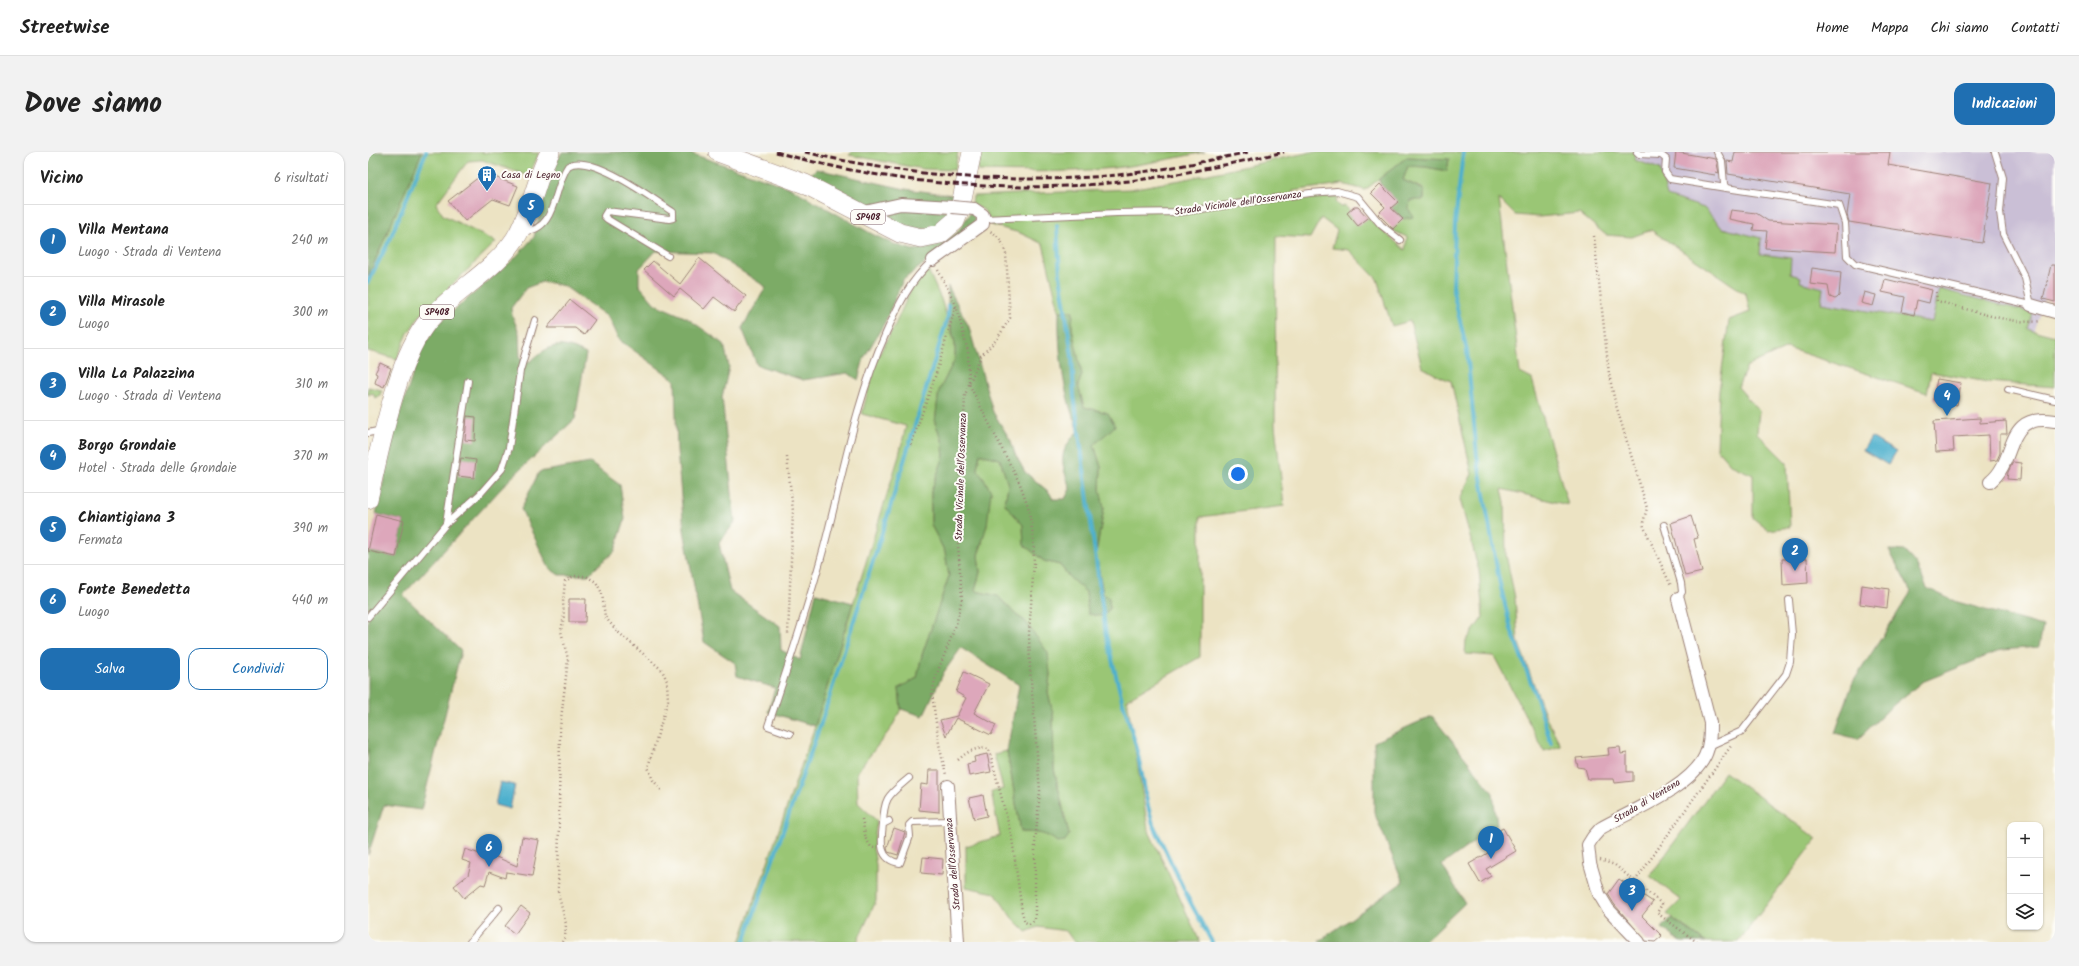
<!DOCTYPE html>
<html lang="it">
<meta charset="utf-8">
<style>
body{margin:0;font-family:Kalam,sans-serif;background:#f2f2f2;color:#222}
.controls{position:absolute;right:12px;bottom:12px;display:grid;overflow:hidden;border-radius:8px;box-shadow:0 1px 3px #0004}
.controls button{width:36px;height:36px;display:grid;place-items:center;padding:0;border:0;border-bottom:1px solid #e0e0e0;background:#fff;color:#222;font:20px sans-serif}
.you{position:absolute;left:870px;top:322px;width:14px;height:14px;margin:-10px;border:3px solid #fff;border-radius:50%;background:#1a73e8;box-shadow:0 0 0 6px #1a73e833}
.badge{display:grid;place-items:center;width:26px;height:26px;border-radius:50%;background:#1f6fb2;color:#fff;font-size:13px;font-weight:700}
.pin{position:absolute;translate:-50% -33px;filter:drop-shadow(0 1px 2px #0008)}
.pin::after{content:'';position:absolute;top:21px;width:14px;height:12px;background:inherit;clip-path:polygon(0 0,100% 0,50% 100%)}
.list{margin:0;padding:0;list-style:none}
h2{display:flex;justify-content:space-between;align-items:center;height:52px;margin:0;padding:0 16px;font-size:17px}
h2 small{font-size:13px;font-weight:400;color:#767676}
.list li{display:grid;grid-template-columns:26px 1fr auto;gap:12px;align-items:center;box-sizing:border-box;height:72px;padding:0 16px;border-top:1px solid #e0e0e0}
.list b{display:block;font-size:15px;white-space:nowrap}
.list p{margin:0;font-size:13px;white-space:nowrap;color:#767676}
.list em{font-size:13px;font-style:normal;color:#767676}
.actions{display:flex;gap:8px;padding:12px 16px}
.actions a{flex:1;padding:9px 0;border:1px solid #1f6fb2;border-radius:12px;text-align:center;font-size:14px;color:#1f6fb2}
.actions .main{background:#1f6fb2;color:#fff}
.icon{flex:none;width:22px;height:22px;fill:none;stroke:currentColor;stroke-width:2;stroke-linecap:round;stroke-linejoin:round}
.map{position:relative;flex:none;width:1687px;height:790px;overflow:hidden;border-radius:12px}
header{display:flex;align-items:center;gap:24px;box-sizing:border-box;height:56px;padding:0 20px;background:#fff;border-bottom:1px solid #e0e0e0}
header strong{font-size:19px}
nav{display:flex;gap:22px;margin-inline-start:auto;font-size:14px}
.intro{display:flex;align-items:center;justify-content:space-between;box-sizing:border-box;height:96px;padding:0 24px}
h1{margin:0;font-size:28px}
.button{padding:10px 18px;border-radius:12px;background:#1f6fb2;color:#fff;font-size:14px;font-weight:700}
main{display:flex;gap:24px;padding:0 24px}
aside{flex:1;background:#fff;border-radius:12px;box-shadow:0 1px 3px #0004}
.map>svg:first-child{display:block}
</style>
<header>
<strong>Streetwise</strong>
<nav><a>Home</a><a>Mappa</a><a>Chi siamo</a><a>Contatti</a></nav>
</header>
<div class="intro"><h1>Dove siamo</h1><a class="button">Indicazioni</a></div>
<main>
<aside>
<h2>Vicino<small>6 risultati</small></h2>
<ul class="list">
<li><span class="badge">1</span><div><b>Villa Mentana</b><p>Luogo · Strada di Ventena</p></div><em>240 m</em></li>
<li><span class="badge">2</span><div><b>Villa Mirasole</b><p>Luogo</p></div><em>300 m</em></li>
<li><span class="badge">3</span><div><b>Villa La Palazzina</b><p>Luogo · Strada di Ventena</p></div><em>310 m</em></li>
<li><span class="badge">4</span><div><b>Borgo Grondaie</b><p>Hotel · Strada delle Grondaie</p></div><em>370 m</em></li>
<li><span class="badge">5</span><div><b>Chiantigiana 3</b><p>Fermata</p></div><em>390 m</em></li>
<li><span class="badge">6</span><div><b>Fonte Benedetta</b><p>Luogo</p></div><em>440 m</em></li>
</ul>
<div class="actions"><a class="main">Salva</a><a>Condividi</a></div>
</aside>
<div class="map">
<svg width="1687" height="790" viewBox="0 0 1687 790">
<rect width="100%" height="100%" fill="#fdfcf7"/>
<filter id="ink" filterUnits="userSpaceOnUse"><feTurbulence type="fractalNoise" baseFrequency=".025" numOctaves="2"/><feDisplacementMap in="SourceGraphic" scale="8" xChannelSelector="R" yChannelSelector="G"/><feConvolveMatrix kernelMatrix="1 2 1 2 8 2 1 2 1" color-interpolation-filters="sRGB"/></filter>
<filter id="wash" filterUnits="userSpaceOnUse"><feTurbulence type="fractalNoise" baseFrequency=".012" numOctaves="4" result="noise"/><feDisplacementMap in="SourceGraphic" scale="16" xChannelSelector="R" yChannelSelector="G"/><feGaussianBlur stdDeviation="0.9" result="paint"/><feColorMatrix in="noise" values="0 0 0 0 0 0 0 0 0 0 0 0 0 0 0 0 0 1.4 0 .05"/><feComposite in="paint" operator="in"/></filter>
<g filter="url(#wash)">
<rect width="100%" height="100%" fill="#ece3c3"/>
<polygon fill="#cabfd6" points="1267,0 1687,0 1687,126 1680,126 1674,156 1665,179 1565,170 1453,151 1432,130 1392,102 1393,86 1354,76 1336,56 1299,44 1292,17 1267,7"/>
<g fill="#9ac674" stroke="#727250" fill-rule="evenodd">
<polygon points="54,0 171,1 161,24 114,8 100,9 68,52 75,63 128,90 51,165 40,181 29,207 0,199 0,125"/>
<polygon points="484,0 590,0 587,18 555,17 481,3"/>
<path d="M 614,0 L 837,0 C 812,5 787,10 762,14 C 711,21 660,20 609,19 Z"/>
<path d="M 943,0 L 1267,0 L 1267,8 L 1292,17 L 1299,44 L 1336,56 L 1354,76 L 1393,86 L 1392,102 L 1423,106 L 1422,122 L 1433,125 L 1432,130 L 1455,136 L 1453,151 L 1564,170 L 1571,137 L 1665,161 L 1660,177 L 1687,184 L 1687,235 L 1620,230 L 1563,220 L 1559,241 L 1419,196 L 1379,214 L 1370,235 L 1391,259 L 1389,281 L 1419,311 L 1422,375 L 1400,378 L 1385,366 L 1385,323 L 1363,313 L 1349,297 L 1351,239 L 1361,168 L 1382,160 L 1378,142 L 1283,78 L 1264,85 L 1238,83 L 1211,61 L 1171,65 L 1147,63 L 1131,47 L 1152,221 L 1164,227 L 1200,353 L 1134,337 L 1137,350 L 1138,403 L 1147,446 L 1150,489 L 1178,565 L 1193,594 L 1176,599 L 1126,504 L 1097,502 L 1098,489 L 1115,465 L 1111,419 L 1092,347 L 1104,322 L 1083,229 L 1070,224 L 1054,215 L 1042,169 L 1024,174 L 1009,127 L 981,98 L 964,96 L 969,78 L 953,66 L 942,86 L 908,84 L 907,273 L 916,354 L 832,365 L 832,505 L 759,547 L 780,677 L 832,790 L 706,790 L 698,779 L 670,775 L 658,780 L 644,766 L 627,741 L 598,735 L 598,694 L 632,684 L 623,640 L 635,637 L 626,602 L 639,599 L 653,680 C 670,680 683,684 701,683 L 686,617 L 685,562 L 680,540 L 682,522 L 657,469 L 648,463 L 630,444 L 607,439 L 612,420 L 610,403 L 614,392 L 623,339 L 609,316 L 612,302 L 632,307 L 640,333 L 637,352 L 655,373 L 656,393 L 676,409 L 692,413 L 702,426 L 718,440 L 720,462 L 733,464 L 742,457 L 741,446 L 735,442 L 728,401 L 736,356 L 732,337 L 733,315 L 726,293 L 740,261 L 716,255 L 710,233 L 714,223 L 704,176 L 705,159 L 691,159 L 675,92 L 652,81 L 623,73 L 616,58 L 604,52 L 605,44 L 762,37 L 813,28 ZM 1039,5 L 1081,7 L 1079,19 L 1058,15 L 1040,14 L 1035,28 L 1056,37 L 1056,47 L 1042,48 C 1041,62 1032,69 1023,78 L 1039,85 L 1037,98 L 1000,66 L 990,74 L 979,61 L 982,59 L 977,54 L 973,55 L 968,50 L 971,45 L 940,44 L 923,48 L 924,39 L 974,32 L 997,38 Z"/>
<polygon points="560,118 573,147 587,191 587,207 571,239 567,271 574,287 576,305 563,339 563,373 577,400 581,424 554,503 549,526 531,536 533,557 524,575 489,620 490,651 509,669 505,696 508,713 508,749 489,790 372,790 447,574 530,307 538,274 494,262 507,210 526,175 544,135"/>
<polygon points="0,235 14,238 12,243 7,246 5,241 0,243"/>
<polygon points="1357,620 1449,687 1370,790 1337,790 1299,762 1313,748 1282,724"/>
</g>
<g fill="#7bab66" stroke="#626548">
<polygon points="0,0 54,0 0,125"/>
<path d="M 194,0 L 319,0 L 423,36 L 504,82 L 526,92 L 545,98 L 561,96 L 574,91 L 589,81 L 602,61 C 607,64 607,67 606,73 L 535,128 L 517,170 L 496,206 L 490,228 L 480,221 L 435,228 L 389,213 L 374,176 L 398,135 L 345,101 L 288,99 L 271,117 L 271,133 L 287,152 L 319,166 L 356,192 L 361,215 L 354,245 L 367,370 L 351,391 L 362,439 L 412,474 L 413,498 L 432,508 L 448,441 L 485,451 L 447,574 L 400,560 L 407,536 L 369,524 L 367,511 L 336,490 L 316,378 L 309,298 L 307,228 L 250,187 L 240,165 L 196,134 L 183,131 L 174,130 L 158,136 L 143,156 L 144,163 L 151,181 L 152,205 L 162,210 C 182,191 193,189 218,202 L 207,267 L 142,327 L 35,443 L 93,499 L 53,658 L 16,653 L 0,703 L 0,399 L 28,405 L 36,369 L 8,362 L 30,266 L 54,196 L 71,171 L 145,108 L 166,85 L 182,22 Z"/>
<polygon points="1039,5 1081,7 1079,19 1058,15 1040,14 1035,28 1056,38 1056,48 1042,48 1041,57 1045,65 1035,67 1023,56 1029,49 1012,32 1011,27"/>
<polygon points="448,17 537,37 585,43 585,52 501,55 494,53 475,39 443,22"/>
<polygon points="527,56 583,60 570,76 540,78 510,59"/>
<path d="M 580,134 L 601,175 L 625,260 L 643,289 L 647,302 L 657,320 L 681,340 L 685,347 L 697,347 L 702,337 C 693,308 689,302 710,279 C 695,241 690,199 691,159 L 705,159 L 704,176 L 714,223 L 710,233 L 716,255 L 740,261 L 747,274 L 726,293 L 733,315 L 732,337 L 736,356 L 728,401 L 735,442 L 741,446 L 742,457 L 733,464 L 720,462 L 718,440 L 702,426 L 692,413 L 676,409 L 656,393 L 655,373 L 637,352 L 640,333 L 632,307 L 612,302 L 609,316 L 623,339 L 619,373 L 610,403 L 612,420 L 607,439 L 630,444 L 648,463 L 657,469 L 680,501 L 682,522 L 680,540 L 685,562 L 686,617 L 701,683 L 697,689 L 689,690 C 678,680 666,680 653,680 L 639,599 L 651,533 L 593,496 L 576,520 L 555,564 L 533,557 L 531,536 L 549,526 L 554,503 L 581,424 L 577,400 L 563,373 L 563,339 L 576,304 L 574,287 L 567,271 L 569,253 L 571,239 L 587,207 L 587,191 L 580,161 Z"/>
<polygon points="222,311 252,333 257,367 247,399 220,423 191,423 181,416 153,357 171,320"/>
<polygon points="1521,398 1536,399 1548,412 1559,436 1586,449 1675,474 1671,495 1634,498 1554,530 1523,555 1490,587 1467,581 1485,530 1543,440"/>
<polygon points="1064,564 1125,641 1129,673 1074,713 1097,751 1056,790 950,790 1035,730 1006,660 1006,590"/>
<polygon points="1303,766 1337,790 1313,790 1294,776"/>
</g>
<g fill="#4eb0cd" stroke="#4c687c">
<polygon points="1503,285 1528,300 1520,313 1495,298"/>
<polygon points="132,630 147,633 142,657 127,653"/>
</g>
<g fill="none" stroke-linecap="round" stroke-linejoin="round">
<g stroke="#4eb0cd" stroke-width="4">
<polyline points="1095,0 1087,71 1085,139 1099,199 1109,303 1131,428 1143,477 1168,544 1183,591"/>
<polyline points="689,74 692,123 704,204 706,244 738,483 754,548 768,593 780,654 785,672 821,748 844,790"/>
<polyline points="0,130 21,89 58,0"/>
<polyline points="376,790 454,568 521,359 580,164 580,153"/>
</g>
</g>
<g id="blocks">
<g fill="#dda7bb">
<polygon points="1308,0 1348,7 1351,21 1348,20 1347,23 1306,16"/>
<polygon points="1367,0 1522,0 1520,13 1624,31 1614,91 1481,70 1479,63 1482,42 1360,22 1359,9 1365,10"/>
<polygon points="116,21 150,34 142,53 125,47 97,69 80,49"/>
<polygon points="1012,32 1030,50 1023,56 1035,67 1025,77 1010,62 1017,55 1003,41"/>
<polygon points="986,55 990,55 1000,66 990,74 979,61"/>
<polygon points="1363,58 1388,61 1400,69 1469,73 1467,100 1397,96 1399,79 1385,78 1386,72 1361,67"/>
<polygon points="331,106 378,144 366,160 346,145 336,157 312,137 306,144 276,118 285,109 312,132"/>
<polygon points="1683,113 1687,113 1687,150 1675,147"/>
<polygon points="1444,116 1473,120 1471,144 1469,146 1467,147 1462,145 1460,134 1442,132"/>
<polygon points="1517,127 1564,138 1561,151 1549,148 1546,163 1534,160 1537,145 1514,140"/>
<polygon points="1496,140 1508,143 1505,154 1493,151"/>
<polygon points="202,148 227,168 216,183 207,176 179,176"/>
<polygon points="12,211 23,216 16,235 7,231 9,222 7,221"/>
<polygon points="1569,227 1593,231 1589,253 1565,248"/>
<polygon points="99,264 108,265 107,289 97,288"/>
<polygon points="1612,266 1612,271 1638,269 1639,282 1632,282 1632,301 1629,308 1622,309 1621,283 1585,285 1586,299 1568,300 1566,269"/>
<polygon points="93,306 108,308 106,326 90,324"/>
<polygon points="1645,310 1653,311 1652,328 1639,327 1640,320"/>
<polygon points="8,362 36,369 28,405 0,399"/>
<polygon points="1323,364 1330,386 1326,387 1334,420 1317,424 1303,371"/>
<polygon points="1439,406 1440,431 1415,433 1414,407"/>
<polygon points="1494,433 1521,437 1519,456 1492,452"/>
<polygon points="201,447 218,447 217,470 201,470"/>
<polygon points="596,520 621,532 606,561 628,573 623,583 588,566 578,584 572,568 589,564 598,546 588,540"/>
<polygon points="1252,595 1253,602 1259,601 1259,620 1265,620 1265,629 1247,631 1246,627 1220,627 1217,616 1210,615 1208,606 1241,603 1240,596"/>
<polygon points="619,602 623,620 601,624 599,612 607,610 606,605"/>
<polygon points="561,618 571,618 571,660 551,658 553,632 560,633"/>
<polygon points="615,643 619,664 606,667 601,646"/>
<polygon points="526,676 537,680 530,703 520,700 519,696"/>
<polygon points="1135,676 1148,699 1118,717 1123,724 1112,731 1101,712 1120,701 1114,688"/>
<polygon points="154,685 171,688 164,724 138,720 137,726 121,720 117,733 113,732 96,746 86,734 100,723 103,711 94,708 97,697 115,703 118,693 130,697 128,705 149,714"/>
<polygon points="555,705 575,707 574,723 553,721"/>
<polygon points="1251,727 1285,750 1274,764 1294,784 1287,790 1278,789 1246,752 1240,742"/>
<polygon points="153,754 162,761 147,782 137,774"/>
</g>
</g>
</g>
<g filter="url(#ink)">
<use href="#blocks" fill-opacity="0" stroke="#9b8177" stroke-width="1"/>
<g fill="none" stroke-linecap="round" stroke-linejoin="round">
<defs>
<g id="lane">
<polyline points="1269,0 1271,2 1293,3 1298,7 1297,20 1302,27 1358,36"/>
<polyline points="1349,0 1354,9 1356,32 1358,36 1471,53 1477,71 1479,104 1487,112 1663,153 1657,126 1635,82 1632,60 1635,26 1627,0"/>
<polyline points="616,67 749,61 813,60 942,41 969,39 990,45 1013,73 1032,88"/>
<path d="M 155,79 C 189,80 185,35 200,14 C 222,0 285,47 305,60 L 305,66 L 301,67 L 239,59 L 236,64 L 239,67 L 300,104"/>
<polyline points="1640,237 1687,248"/>
<polyline points="0,281 14,278"/>
<polyline points="78,372 112,342 134,317 141,296 152,219 167,168"/>
<polyline points="1296,373 1313,431 1314,440 1310,447"/>
<polyline points="0,465 78,372 100,229"/>
<path d="M 422,582 L 400,574 C 420,515 440,455 456,395 C 475,323 487,250 518,181 C 531,152 541,130 565,108"/>
<polyline points="1341,594 1374,579 1418,522 1422,510 1424,482 1421,448"/>
<path d="M 521,669 L 515,672 C 513,689 510,708 532,711 L 542,684 L 541,673 L 544,670 L 581,669"/>
<path d="M 515,672 C 516,644 521,643 541,626"/>
<polyline points="102,790 131,756"/>
</g>
<g id="street">
<polyline points="492,61 533,52 584,55"/>
<polyline points="565,108 615,72 615,63 606,57"/>
<polyline points="1663,153 1687,160"/>
<path d="M 1622,330 C 1651,307 1634,260 1687,269"/>
<polyline points="580,634 590,790"/>
<path d="M 1271,790 L 1240,757 L 1231,742 L 1222,711 L 1220,693 L 1225,685 L 1233,676 C 1263,659 1322,636 1337,604 C 1342,594 1342,582 1342,571 L 1310,447"/>
</g>
<g id="primary">
<polyline points="350,0 437,32 532,81 553,86 572,82 587,69 592,57 604,0"/>
<path d="M 0,347 C 12,298 29,204 61,168 C 87,138 125,120 147,87 C 164,60 167,28 182,0"/>
</g>
</defs>
<use href="#lane" stroke="#9b8177" stroke-width="8"/>
<use href="#street" stroke="#9b8177" stroke-width="14"/>
<use href="#primary" stroke="#9b8177" stroke-width="20"/>
<g stroke="#9b8177" stroke-width="2.5" stroke-dasharray="1 3" stroke-linecap="butt">
<polyline points="1226,84 1241,222 1247,250 1279,356 1275,371 1276,375 1303,434"/>
<polyline points="570,118 588,153 600,200 601,232 597,243 595,295 592,312 590,393 594,446 588,473 568,524 564,542 571,592 578,623"/>
<path d="M 1568,140 L 1569,149 L 1580,152 C 1606,159 1645,173 1673,169"/>
<polyline points="543,293 568,222 588,153"/>
<polyline points="419,305 425,359 420,483"/>
<path d="M 590,608 C 600,599 607,595 621,597 L 644,686 L 654,760 L 657,770 L 661,772 L 667,768 L 667,692 L 672,639 L 662,516 L 661,481 L 666,411 L 665,383 L 660,354 L 652,332 L 601,232 L 613,204 L 629,187 L 642,166 L 638,102 C 635,91 632,84 622,79"/>
<polyline points="494,667 498,687 503,695 506,696"/>
<polyline points="1232,708 1247,713 1294,752 1289,761 1329,790"/>
<polyline points="1267,729 1363,594"/>
<polyline points="194,790 197,785 198,772 190,741 192,576 200,507 193,479 196,464 195,450 197,429 206,424 218,424 228,430 234,441 237,465 250,480 294,518 299,529 300,548 280,615 285,628 294,639"/>
</g>
<use href="#lane" stroke="#fff" stroke-width="6"/>
<use href="#street" stroke="#fff" stroke-width="12"/>
<use href="#primary" stroke="#fff" stroke-width="19"/>
<g stroke="#4a1f2b" stroke-width="3" stroke-dasharray="6 3" stroke-linecap="butt">
<path d="M 408,0 C 520,32 637,42 752,30 C 808,24 862,12 916,0"/>
<path d="M 437,0 C 535,24 637,32 738,24 C 786,20 834,10 881,0"/>
</g>
<defs>
<polyline id="street-bridge" points="584,55 606,57"/>
</defs>
<use href="#street-bridge" stroke="#9b8177" stroke-width="14" stroke-linecap="butt"/>
<use href="#street-bridge" stroke="#fff" stroke-width="12"/>
</g>
</g>
<defs>
<symbol id="building-pin" viewBox="-11 -11 22 30"><path d="M0 17L-7.5 6A9.5 9.5 0 1 1 7.5 6Z" fill="#1f6fb2" stroke="#fdfcf7"/><path d="M-4-6H4V6H1V3H-1V6H-4ZM-2.5-4.3h1.7v1.8h-1.7ZM.8-4.3h1.7v1.8H.8ZM-2.5-1h1.7V.8h-1.7ZM.8-1h1.7V.8H.8Z" fill="#fff"/></symbol>
</defs>
<g fill-rule="evenodd">
<use href="#building-pin" x="108" y="12" width="22" height="30"/>
</g>
<g text-anchor="middle" dominant-baseline="central" stroke-width="4" stroke-linejoin="round" paint-order="stroke">
<g fill="#fdfcf7" stroke="#806168" stroke-width="1">
<rect x="483" y="58" width="34" height="14" rx="3"/>
<rect x="52" y="153" width="34" height="14" rx="3"/>
</g>
<g font-size="9" font-weight="bold" fill="#4a1f2b">
<text x="500" y="65">SP408</text>
<text x="69" y="160">SP408</text>
</g>
<g font-size="10" fill="#4a1f2b" stroke="#fdfcf7" text-anchor="start">
<text x="133" y="23">Casa di Legno</text>
</g>
<g font-size="10" fill="#4a1f2b" stroke="#fdfcf7">
<text transform="translate(870 51) rotate(-8)">Strada Vicinale dell'Osservanza</text>
<text transform="translate(593 325) rotate(-88)">Strada Vicinale dell'Osservanza</text>
<text transform="translate(1279 649) rotate(-31)">Strada di Ventena</text>
<text transform="translate(585 712) rotate(-95)">Strada dell'Osservanza</text>
</g>
</g>
</svg>
<div class="controls">
<button>+</button>
<button>−</button>
<button><svg class="icon" aria-label="layers" viewBox="0 0 24 24"><path d="M12 4l9 5-9 5-9-5zM3 14l9 5 9-5"/></svg></button>
</div>
<div class="you"></div>
<div class="pin badge" style="left:1123px;top:707px">1</div>
<div class="pin badge" style="left:1427px;top:419px">2</div>
<div class="pin badge" style="left:1264px;top:759px">3</div>
<div class="pin badge" style="left:1579px;top:264px">4</div>
<div class="pin badge" style="left:163px;top:74px">5</div>
<div class="pin badge" style="left:121px;top:715px">6</div>
</div>
</main>
